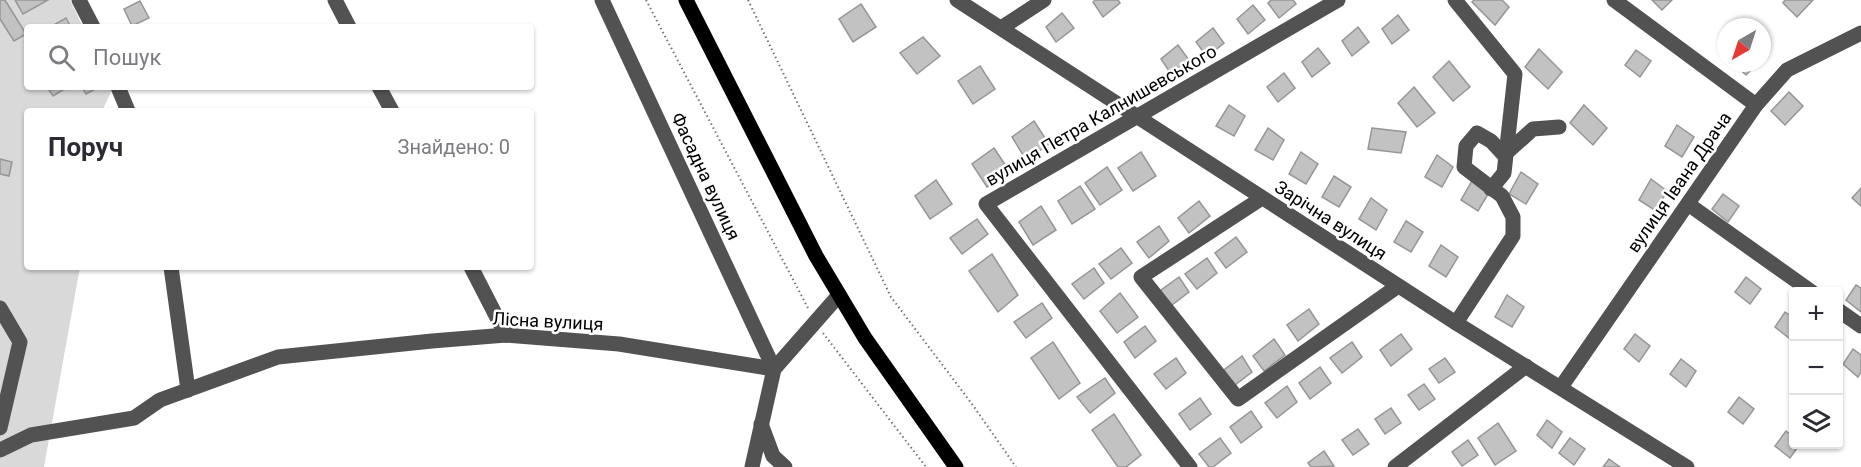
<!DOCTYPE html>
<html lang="uk">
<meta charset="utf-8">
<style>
body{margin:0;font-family:Roboto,sans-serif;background:#f7f7f7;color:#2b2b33}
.controls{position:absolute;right:18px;bottom:18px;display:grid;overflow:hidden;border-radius:6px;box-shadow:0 2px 4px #0004}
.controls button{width:54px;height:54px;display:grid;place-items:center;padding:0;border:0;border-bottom:2px solid #e1e1e2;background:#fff;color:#2b2b33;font:30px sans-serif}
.compass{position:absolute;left:1717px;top:18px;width:54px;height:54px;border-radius:50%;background:#fff;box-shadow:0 2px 4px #0004;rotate:219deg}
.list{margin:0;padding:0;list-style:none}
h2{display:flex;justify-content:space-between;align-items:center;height:78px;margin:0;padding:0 24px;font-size:26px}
h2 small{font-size:20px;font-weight:400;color:#7c7c81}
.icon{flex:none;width:33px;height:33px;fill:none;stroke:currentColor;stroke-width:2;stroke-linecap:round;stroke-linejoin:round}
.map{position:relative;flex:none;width:1861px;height:467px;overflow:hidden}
.search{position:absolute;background:#fff;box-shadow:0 2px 4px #0004;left:24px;top:24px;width:510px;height:66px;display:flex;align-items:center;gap:15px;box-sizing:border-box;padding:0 21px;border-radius:6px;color:#7c7c81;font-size:22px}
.panel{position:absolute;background:#fff;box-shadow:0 2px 4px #0004;left:24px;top:108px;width:510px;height:162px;border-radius:6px}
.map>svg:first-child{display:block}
</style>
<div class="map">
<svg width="1861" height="467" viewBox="0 0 1861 467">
<rect width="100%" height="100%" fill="#fff"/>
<polygon fill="#d9d9d9" points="0,0 70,0 83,27 27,27 27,87 113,88 102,111 27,111 27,267 80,267 44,467 0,467"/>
<g fill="#c2c2c2" stroke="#969696" stroke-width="1.5">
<polygon points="0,0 5,0 26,34 14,41 0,19"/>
<polygon points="15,0 48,0 23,14"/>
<polygon points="1095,0 1118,0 1120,3 1103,17 1093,2"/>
<polygon points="1271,0 1293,0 1296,4 1279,18 1268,3"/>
<polygon points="1474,0 1502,0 1509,7 1495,25 1472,2"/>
<polygon points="1652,0 1672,0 1662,10"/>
<polygon points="1785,0 1813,0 1797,17 1783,3"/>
<polygon points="140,1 149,18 132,26 124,9"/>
<polygon points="861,4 876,27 853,42 839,19"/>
<polygon points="1253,5 1265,20 1248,34 1237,19"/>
<polygon points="1062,13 1074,28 1056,42 1046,27"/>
<polygon points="1398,15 1409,30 1392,44 1382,29"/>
<polygon points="66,18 71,27 50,27"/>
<polygon points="1358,27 1369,42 1352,56 1342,41"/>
<polygon points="1213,28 1224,43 1207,57 1196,42"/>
<polygon points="923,37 940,56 917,74 900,53"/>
<polygon points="1178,45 1189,60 1171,74 1161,59"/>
<polygon points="1318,48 1330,63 1312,77 1302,62"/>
<polygon points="1539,49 1562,72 1548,89 1525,67"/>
<polygon points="1636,50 1651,61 1640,77 1625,65"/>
<polygon points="1449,61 1470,87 1453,101 1433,77"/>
<polygon points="1733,63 1758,63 1746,75"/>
<polygon points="980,66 995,89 973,104 958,81"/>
<polygon points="1284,73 1295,88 1278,102 1267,87"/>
<polygon points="47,87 66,87 66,88 53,96"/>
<polygon points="82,87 99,87 86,94"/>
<polygon points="1414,87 1435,113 1417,127 1398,103"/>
<polygon points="1789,92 1803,106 1785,125 1771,111"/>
<polygon points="1229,105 1245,116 1234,136 1216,126"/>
<polygon points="1584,105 1607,128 1593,145 1570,123"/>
<polygon points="1034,121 1049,144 1026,160 1012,137"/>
<polygon points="1677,125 1694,137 1682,157 1665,146"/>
<polygon points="1268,128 1284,140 1273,160 1255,150"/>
<polygon points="1372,128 1406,132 1401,153 1368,149"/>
<polygon points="994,148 1010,172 987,187 972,164"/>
<polygon points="1141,152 1156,176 1133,191 1118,168"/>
<polygon points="1301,152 1318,164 1306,184 1289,174"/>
<polygon points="1437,155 1453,167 1442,187 1425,177"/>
<polygon points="0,159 12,162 9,176 0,174"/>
<polygon points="1107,167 1122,190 1100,205 1085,183"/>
<polygon points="1521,172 1538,184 1526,204 1509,194"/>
<polygon points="1334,176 1351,187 1339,207 1322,197"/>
<polygon points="1473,179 1490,191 1478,211 1461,200"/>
<polygon points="1651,179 1667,191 1656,211 1639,200"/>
<polygon points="936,180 952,204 930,219 915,196"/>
<polygon points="1080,186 1095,209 1072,224 1058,201"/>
<polygon points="1861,188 1861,206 1852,198"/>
<polygon points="1723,194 1739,206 1728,222 1712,209"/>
<polygon points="1371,198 1387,210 1376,230 1359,219"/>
<polygon points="1199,201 1210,216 1189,233 1178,218"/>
<polygon points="1041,206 1056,230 1033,245 1019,222"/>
<polygon points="977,219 988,234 962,254 950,238"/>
<polygon points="1406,221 1423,232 1411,252 1394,242"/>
<polygon points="1159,226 1169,241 1149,258 1137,242"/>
<polygon points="1236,237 1247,252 1226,268 1215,253"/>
<polygon points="1441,245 1458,257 1446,277 1429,266"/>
<polygon points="1121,248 1132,263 1111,279 1099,264"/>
<polygon points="992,254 1018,295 998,312 969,271"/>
<polygon points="1207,258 1217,273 1197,289 1185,274"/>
<polygon points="1094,268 1104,283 1084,299 1072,284"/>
<polygon points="1179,277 1189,292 1168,308 1157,293"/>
<polygon points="1746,277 1761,289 1750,304 1735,292"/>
<polygon points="1856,285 1861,288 1861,312 1846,300"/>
<polygon points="1120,293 1138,317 1117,333 1100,311"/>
<polygon points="1507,295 1524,307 1512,327 1495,317"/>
<polygon points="1042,303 1052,318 1026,338 1014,322"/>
<polygon points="1309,309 1319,324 1298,341 1287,325"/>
<polygon points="1785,312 1794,318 1794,334 1790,339 1775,327"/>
<polygon points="1145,326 1156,341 1135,358 1124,342"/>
<polygon points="1401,334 1412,349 1391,366 1380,350"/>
<polygon points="1635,334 1650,346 1639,362 1624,349"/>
<polygon points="1274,339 1285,355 1264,371 1253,356"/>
<polygon points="1053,342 1080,383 1059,399 1031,358"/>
<polygon points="1352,342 1362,357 1342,373 1330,358"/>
<polygon points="1853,349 1861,355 1861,372 1858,377 1843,364"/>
<polygon points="1242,356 1252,372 1231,388 1220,373"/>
<polygon points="1176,358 1186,373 1166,389 1154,374"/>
<polygon points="1445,358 1455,372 1439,383 1429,369"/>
<polygon points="1681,359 1696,371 1686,387 1670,374"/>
<polygon points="1320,367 1331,383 1310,399 1299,383"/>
<polygon points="1105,378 1115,393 1090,413 1077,397"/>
<polygon points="1424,384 1435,399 1419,410 1408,395"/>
<polygon points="1287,386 1297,402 1277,418 1265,403"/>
<polygon points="1739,397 1754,409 1743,424 1728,412"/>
<polygon points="1200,398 1211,414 1190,430 1179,414"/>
<polygon points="1391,408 1401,423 1385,434 1375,419"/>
<polygon points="1251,411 1262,427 1241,443 1230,427"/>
<polygon points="1114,414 1141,455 1126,467 1118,467 1092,430"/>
<polygon points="1547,420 1562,432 1552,448 1537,435"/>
<polygon points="1498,423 1516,451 1495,465 1478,438"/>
<polygon points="1358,429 1369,444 1353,455 1342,440"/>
<polygon points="1786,431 1794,437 1794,444 1800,444 1790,458 1775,446"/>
<polygon points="1220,438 1231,453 1213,467 1209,467 1199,454"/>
<polygon points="1570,438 1585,449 1574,465 1559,453"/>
<polygon points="1468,440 1478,455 1462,466 1452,452"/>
<polygon points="1324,451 1334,466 1311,467 1308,463"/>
<polygon points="1609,459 1620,467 1603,467"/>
</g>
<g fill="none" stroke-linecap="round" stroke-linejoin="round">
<g stroke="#747474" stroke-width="2" stroke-dasharray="1.5 3" stroke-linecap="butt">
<polyline points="646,0 808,308"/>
<polyline points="748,0 891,297 972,404 1016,467"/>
<polyline points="823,333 926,467"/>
</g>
<g stroke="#525252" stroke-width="15">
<polyline points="79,0 93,27"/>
<polyline points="335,0 349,27"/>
<polyline points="602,0 774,369 839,295"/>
<polyline points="957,0 1456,323 1687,467"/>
<polyline points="1455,0 1515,74 1504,173 1491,189"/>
<polyline points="1614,0 1756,105"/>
<polyline points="1001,28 1044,0"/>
<polyline points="118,87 128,111"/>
<polyline points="379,87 392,111"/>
<polyline points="1262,198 1141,277 1238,399 1398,286"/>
<polyline points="1688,204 1812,292"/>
<polyline points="171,267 188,390"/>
<polyline points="471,267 506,335"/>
<polyline points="0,308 20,342 0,428"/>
<polyline points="1838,310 1861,326"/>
<polyline points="1456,323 1513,236 1513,217 1502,196 1464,167 1466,146 1477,133 1491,141 1504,155 1533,129 1559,127"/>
<polyline points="1561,387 1756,105 1787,70 1861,33"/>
<polyline points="761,424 773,456 785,467"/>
<polyline points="0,450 31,435 134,418 160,400 278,357 432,341 506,335 619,344 774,369 752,467"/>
<polyline points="1190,467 986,204 1338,0"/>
<polyline points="1395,467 1526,366"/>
</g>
<polyline stroke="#000" stroke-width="15" points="686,0 816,256 865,338 956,467"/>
</g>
<g text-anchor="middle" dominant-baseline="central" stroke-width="5" stroke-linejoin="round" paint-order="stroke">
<g font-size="18" fill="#000" stroke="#fff">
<text transform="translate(1101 115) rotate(-30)">вулиця Петра Калнишевського</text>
<text transform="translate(706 176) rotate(65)">Фасадна вулиця</text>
<text transform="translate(1679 182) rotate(-55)">вулиця Івана Драча</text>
<text transform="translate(1331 220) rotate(33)">Зарічна вулиця</text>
<text transform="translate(548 321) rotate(3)">Лісна вулиця</text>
</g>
</g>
</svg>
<div class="controls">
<button>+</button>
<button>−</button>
<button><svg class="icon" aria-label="layers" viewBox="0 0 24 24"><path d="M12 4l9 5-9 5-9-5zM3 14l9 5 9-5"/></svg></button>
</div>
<svg class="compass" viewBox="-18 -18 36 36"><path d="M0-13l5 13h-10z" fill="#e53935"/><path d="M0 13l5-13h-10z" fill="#7c7c81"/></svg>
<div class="search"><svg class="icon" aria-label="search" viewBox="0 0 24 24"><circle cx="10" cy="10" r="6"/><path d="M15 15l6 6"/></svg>Пошук</div>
<section class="panel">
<h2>Поруч<small>Знайдено: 0</small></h2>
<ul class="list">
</ul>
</section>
</div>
